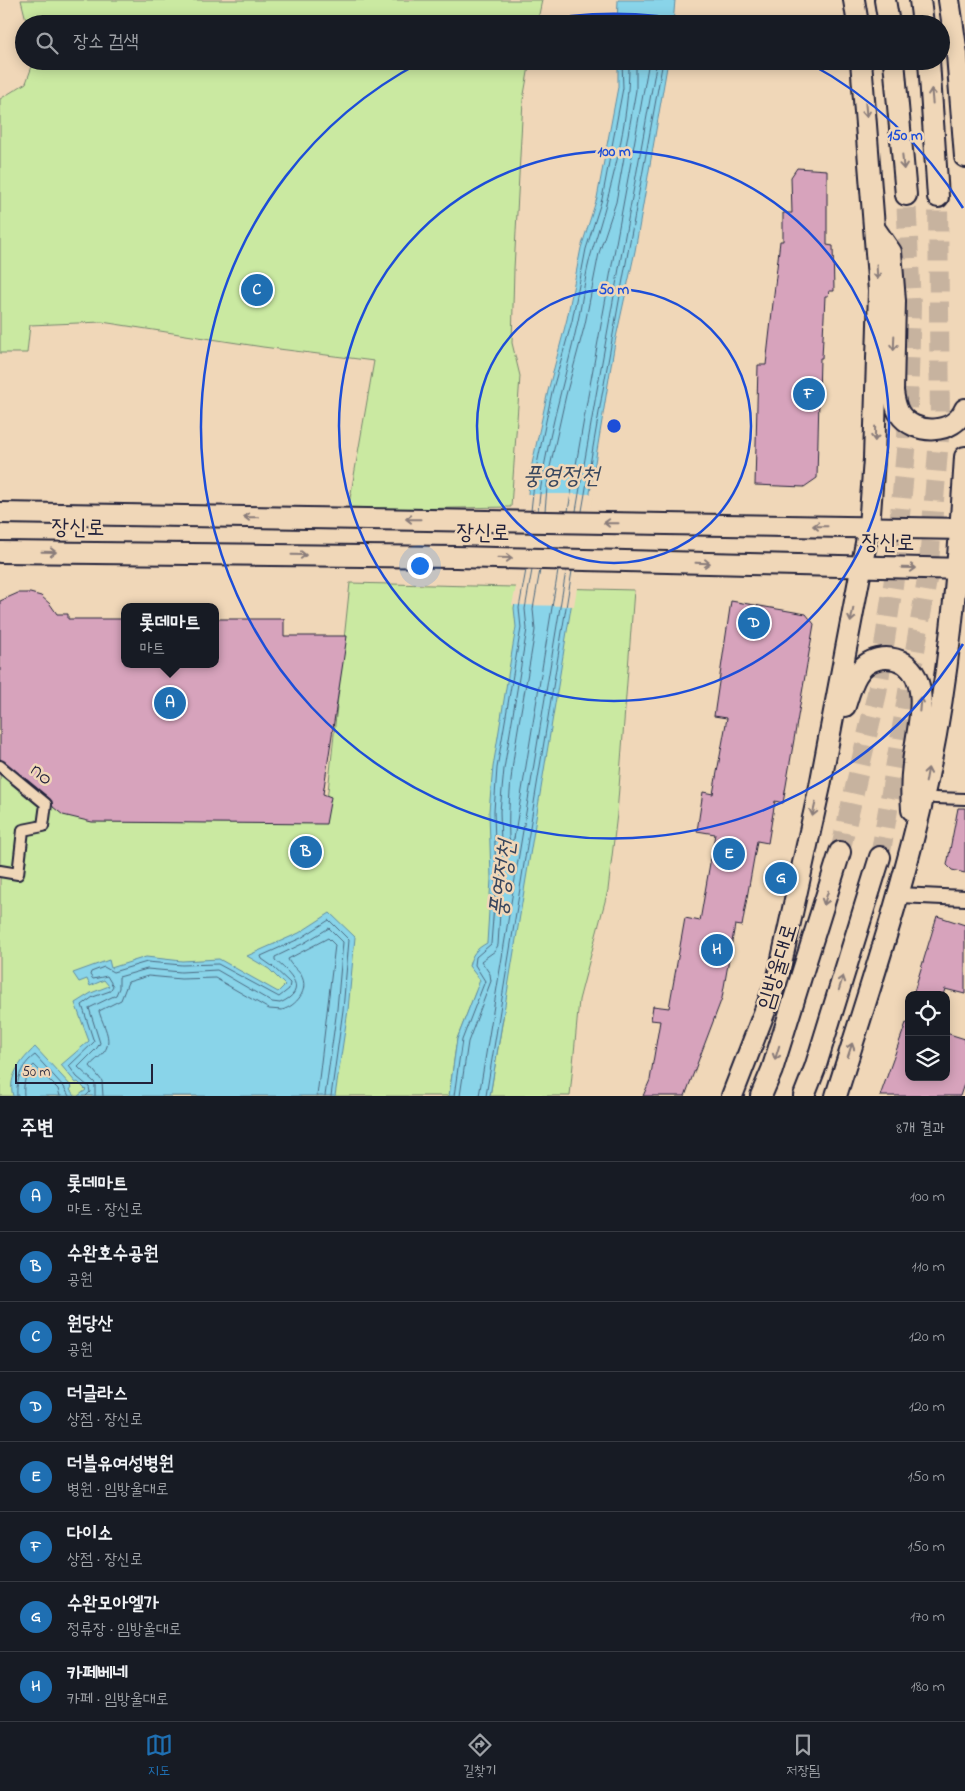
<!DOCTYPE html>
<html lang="ko">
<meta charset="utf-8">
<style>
body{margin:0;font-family:"Indie Flower","Poor Story",sans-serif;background:#20242c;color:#f1f3f6}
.controls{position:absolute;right:15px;bottom:15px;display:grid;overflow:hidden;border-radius:10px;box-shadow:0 2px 12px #0003}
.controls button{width:45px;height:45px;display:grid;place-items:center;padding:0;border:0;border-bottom:1px solid #363941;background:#171b24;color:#f1f3f6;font:25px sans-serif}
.scale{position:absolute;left:15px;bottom:12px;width:138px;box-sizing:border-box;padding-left:5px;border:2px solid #22223b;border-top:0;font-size:14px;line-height:18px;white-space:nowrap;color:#22223b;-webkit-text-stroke:4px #f0d7b8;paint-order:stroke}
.you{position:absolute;left:419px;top:565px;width:18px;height:18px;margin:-12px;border:4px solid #fff;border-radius:50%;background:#1a73e8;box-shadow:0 0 0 8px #1a73e833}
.badge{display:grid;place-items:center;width:32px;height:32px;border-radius:50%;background:#1f6fb2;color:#fff;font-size:16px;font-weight:700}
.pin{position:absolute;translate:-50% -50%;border:2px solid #fff;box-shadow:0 1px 5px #0006}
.popup{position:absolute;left:121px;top:603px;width:98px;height:65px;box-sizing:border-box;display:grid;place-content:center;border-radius:10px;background:#171b24;filter:drop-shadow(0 1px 4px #0005);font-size:16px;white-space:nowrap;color:#9ea1a6}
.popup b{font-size:19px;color:#f1f3f6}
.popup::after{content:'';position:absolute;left:50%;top:100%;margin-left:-10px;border:10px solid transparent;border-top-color:#171b24}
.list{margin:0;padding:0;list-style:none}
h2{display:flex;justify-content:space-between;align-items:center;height:65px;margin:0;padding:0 20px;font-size:21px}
h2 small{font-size:16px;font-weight:400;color:#9ea1a6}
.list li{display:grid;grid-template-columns:32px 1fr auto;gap:15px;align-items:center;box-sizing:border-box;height:70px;padding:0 20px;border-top:1px solid #363941}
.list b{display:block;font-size:19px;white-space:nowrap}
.list p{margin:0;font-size:16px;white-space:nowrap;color:#9ea1a6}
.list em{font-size:16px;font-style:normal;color:#9ea1a6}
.icon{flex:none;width:28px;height:28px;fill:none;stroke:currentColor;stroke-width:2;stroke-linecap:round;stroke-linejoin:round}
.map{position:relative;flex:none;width:965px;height:1096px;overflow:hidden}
.search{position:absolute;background:#171b24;box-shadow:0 2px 12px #0003;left:15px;right:15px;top:15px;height:55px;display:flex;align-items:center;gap:12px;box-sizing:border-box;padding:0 18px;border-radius:28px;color:#9ea1a6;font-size:19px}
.sheet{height:625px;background:#171b24}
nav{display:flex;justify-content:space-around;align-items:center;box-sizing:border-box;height:70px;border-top:1px solid #363941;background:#171b24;font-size:14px;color:#9ea1a6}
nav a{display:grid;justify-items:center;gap:2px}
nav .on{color:#1f6fb2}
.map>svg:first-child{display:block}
</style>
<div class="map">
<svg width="965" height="1096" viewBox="0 0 965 1096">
<rect width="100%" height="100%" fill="#f0d7b8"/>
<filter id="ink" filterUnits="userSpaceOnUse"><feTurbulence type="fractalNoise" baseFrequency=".02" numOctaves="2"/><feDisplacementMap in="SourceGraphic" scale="10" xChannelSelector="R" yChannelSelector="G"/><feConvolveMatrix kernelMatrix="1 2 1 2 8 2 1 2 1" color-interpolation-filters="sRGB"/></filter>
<g filter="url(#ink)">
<g fill="#cae9a1" stroke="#76866e">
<polygon points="21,0 542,0 537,24 27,24"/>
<polygon points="34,61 530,61 523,100 514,269 512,343 520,376 511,507 348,510 374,361 263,347 102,322 30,325 27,353 0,353 0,99 26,83"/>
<polygon points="350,583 634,590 617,814 608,890 579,1000 570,1096 490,1096 504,1012 476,991 457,1039 449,1096 0,1096 0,757 326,810"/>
</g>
<g fill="#89d4e9" stroke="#608da3">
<polygon points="618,0 675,0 673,24 617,24"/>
<path d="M 618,61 L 668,61 L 635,251 L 615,342 L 490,1096 L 449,1096 L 457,1039 L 480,980 L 469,966 C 472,954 476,949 487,943 L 491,879 L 489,811 L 493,767 L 516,627 L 514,608 L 520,578 L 530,473 L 548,391 L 567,319 L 581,248 L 597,198 L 618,87 Z"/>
<polygon points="330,913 355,937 348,1010 335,1096 78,1096 86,1090 78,1082 76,1083 61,1065 89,1041 75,1003 91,993 109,986 104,980 90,986 87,979 79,982 73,973 109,960 111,968 146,957 182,961 219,959 278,992 285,985 269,969 247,956 299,933"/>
<path d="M 35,1047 L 72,1087 L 70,1090 L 75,1096 L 13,1096 C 7,1076 22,1060 35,1047 Z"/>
</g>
<polygon fill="#f0d7b8" points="525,494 593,494 574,606 512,605 518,578"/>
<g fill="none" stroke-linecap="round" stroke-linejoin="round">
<g stroke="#4b6981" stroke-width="1">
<polyline points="531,511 535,474 552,392 572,321 586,249 602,199 623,88 622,61"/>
<path d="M 538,511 C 544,446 564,385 578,321 C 583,298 585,273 592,251 C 610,194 630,121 629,61"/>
<polyline points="545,511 548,476 566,395 585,324 599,253 616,202 636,90 636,61"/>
<path d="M 568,511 C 593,361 623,211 649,61"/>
<path d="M 576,511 C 601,361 630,211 657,61"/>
<path d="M 582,511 C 607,361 636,211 663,61"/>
<path d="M 540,570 L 533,609 L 535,630 C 525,699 506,769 509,839 L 511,841 L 514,839 L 558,571"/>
<path d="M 17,1096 C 16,1080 21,1065 35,1055 L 64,1087 L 69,1096"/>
<path d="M 24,1096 C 23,1084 25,1072 34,1065 L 58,1089 L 60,1096"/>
<polyline points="86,1096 90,1092 89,1087 77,1077 69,1066 94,1042 82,1005 93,997 110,991 113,986 107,976 93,979 90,975 91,972 104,967 113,972 147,962 182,965 218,964 279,997 289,989 290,983 272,966 262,959 261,956 301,938 329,920 349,940 343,1010 331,1096"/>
<path d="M 95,1096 L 95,1083 L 78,1067 L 97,1048 L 100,1043 L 89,1008 L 116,995 L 119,988 L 119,977 L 147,969 L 181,972 L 217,970 L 272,1002 L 280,1003 C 310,990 290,973 275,960 L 275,957 L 304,943 L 329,928 L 343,942 L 337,1009 L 325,1096"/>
<path d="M 103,1096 L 102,1081 L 90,1066 C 93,1061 100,1058 104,1052 C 114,1039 102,1024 99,1011 L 121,1000 L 128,982 L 148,976 L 181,979 L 215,978 L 269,1009 L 282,1010 C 296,1006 310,990 301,975 C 297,969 290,965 288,959 L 328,938 L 335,945 L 317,1096"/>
<polyline points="454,1096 462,1040 485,981 475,965 476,957 491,944 496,879 494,811 497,768 521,628 519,608 526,570"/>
<polyline points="460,1096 468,1042 491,981 490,974 481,961 495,951 498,945 502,879 500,811 504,769 527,629 525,609 532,570"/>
<polyline points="479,1096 566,571"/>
<polyline points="486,1096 572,571"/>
</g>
</g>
<g fill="#d7a3bc" stroke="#22223b">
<polygon points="797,168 827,170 827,245 833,246 834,291 829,291 828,296 825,296 822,358 820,358 817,478 804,487 755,485 758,365 766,365 780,241 783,241 783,213 792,213 791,177"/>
<polygon points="18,593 30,593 41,596 50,604 57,614 68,614 68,619 125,619 125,664 215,664 215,619 284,619 284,636 347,636 323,794 331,797 326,824 92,822 63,815 53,807 50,799 0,759 0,601"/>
<polygon points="731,601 806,614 814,624 783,803 775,801 768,843 757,841 742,926 735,925 722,998 685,1096 643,1096 650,1080 660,1021 651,1020 653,1006 669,1008 685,918 700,921 715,834 697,831 703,792 713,794 727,718 714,716"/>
<polygon points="958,808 965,808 965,873 952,870 947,865"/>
<polygon points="937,916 965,925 965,994 945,989 943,995 913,995"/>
<polygon points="906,1023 909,1024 909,1077 946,1077 946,1033 965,1039 965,1081 960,1096 880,1096"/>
</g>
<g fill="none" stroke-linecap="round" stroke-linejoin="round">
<g stroke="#c7b39f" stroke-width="20" stroke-dasharray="20 10" stroke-linecap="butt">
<polyline points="840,852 877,693 894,579 907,440 911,306 906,195"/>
<polyline points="880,857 928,574 940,426 938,197"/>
</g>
<defs>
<g id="pedestrian">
<polyline points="0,766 46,804 43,826 23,830 18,874 0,871"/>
<polyline points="935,798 965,799"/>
</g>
<polyline id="minor" points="899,895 965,898"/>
<g id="secondary">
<polyline points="854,0 858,24"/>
<polyline points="885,0 889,24"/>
<polyline points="920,0 923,24"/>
<polyline points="949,0 957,54 965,157"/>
<polyline points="894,61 906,195"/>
<polyline points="929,61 938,197"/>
<path d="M 875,229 L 891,252 L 895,301 L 893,391 C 894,399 895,406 899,413 C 914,436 954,435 965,409"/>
<polyline points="0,513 965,529"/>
<polyline points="0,552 456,557 965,569"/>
<path d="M 845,706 C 851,687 856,664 878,659 C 887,657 897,659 904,663 C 934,684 915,734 913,764 C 911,779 911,795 912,810"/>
<polyline points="732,1096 778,977 820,786 869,527 874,459 879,291 861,61"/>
<polyline points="761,1096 772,1070 840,852"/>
<polyline points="804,1096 815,1068 880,857"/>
<path d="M 836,1096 C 867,997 900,899 923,798 C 949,687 958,571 965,457"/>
</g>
</defs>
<use href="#pedestrian" stroke="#22223b" stroke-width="14"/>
<use href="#minor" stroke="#22223b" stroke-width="18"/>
<use href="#secondary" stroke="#22223b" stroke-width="24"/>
<use href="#pedestrian" stroke="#f0d7b8" stroke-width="10"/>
<use href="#minor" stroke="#f0d7b8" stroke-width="14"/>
<use href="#secondary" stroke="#f0d7b8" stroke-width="20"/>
</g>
<defs><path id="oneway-shaft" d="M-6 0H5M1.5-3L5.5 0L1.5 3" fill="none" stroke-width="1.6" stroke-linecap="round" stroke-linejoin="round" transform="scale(1.25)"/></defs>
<g stroke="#897c7a">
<use href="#oneway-shaft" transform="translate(932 96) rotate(-95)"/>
<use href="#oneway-shaft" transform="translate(866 110) rotate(85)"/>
<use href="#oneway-shaft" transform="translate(903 162) rotate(85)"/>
<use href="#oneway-shaft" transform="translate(877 272) rotate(86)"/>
<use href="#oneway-shaft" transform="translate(894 343) rotate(92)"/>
<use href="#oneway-shaft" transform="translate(875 434) rotate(91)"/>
<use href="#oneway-shaft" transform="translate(251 517) rotate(-179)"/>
<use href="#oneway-shaft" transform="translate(413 519) rotate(-179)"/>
<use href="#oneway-shaft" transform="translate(611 523) rotate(-179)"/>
<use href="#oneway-shaft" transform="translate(820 526) rotate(-179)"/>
<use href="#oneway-shaft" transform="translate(49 552) rotate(1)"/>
<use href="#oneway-shaft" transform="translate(299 555) rotate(1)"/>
<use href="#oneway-shaft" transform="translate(505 558) rotate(1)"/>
<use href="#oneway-shaft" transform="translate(703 563) rotate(2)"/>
<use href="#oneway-shaft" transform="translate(909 568) rotate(1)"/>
<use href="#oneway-shaft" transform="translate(852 615) rotate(101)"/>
<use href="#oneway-shaft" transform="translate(920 704) rotate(-85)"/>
<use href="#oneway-shaft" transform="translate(927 775) rotate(-80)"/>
<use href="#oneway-shaft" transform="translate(814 809) rotate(103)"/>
<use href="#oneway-shaft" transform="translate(826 898) rotate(107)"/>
<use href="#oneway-shaft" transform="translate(841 983) rotate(-73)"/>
<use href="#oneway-shaft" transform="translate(850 1050) rotate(-72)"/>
<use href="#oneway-shaft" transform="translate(777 1053) rotate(107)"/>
</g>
</g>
<g fill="none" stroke="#1d4ed8" stroke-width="2.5">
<circle cx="614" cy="426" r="137"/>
<circle cx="614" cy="426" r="275"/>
<path d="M963 644A412 412 0 1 1 421 62M528 23A412 412 0 0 1 700 23M807 62A412 412 0 0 1 963 208"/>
</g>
<g text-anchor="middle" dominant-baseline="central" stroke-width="5" stroke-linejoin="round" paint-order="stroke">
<g font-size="22" fill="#22223b" stroke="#f0d7b8">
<text transform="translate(78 529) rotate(1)">장신로</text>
<text transform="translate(483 534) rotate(1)">장신로</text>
<text transform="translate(888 544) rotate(1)">장신로</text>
<text transform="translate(41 775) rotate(41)">no</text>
<text transform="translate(779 967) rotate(-73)">임방울대로</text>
</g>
<g font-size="24" font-style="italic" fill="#37465e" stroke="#f0d7b8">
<text x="561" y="477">풍영정천</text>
<text transform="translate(504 879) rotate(-83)">풍영정천</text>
</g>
</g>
<circle cx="614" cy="426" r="8" fill="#1d4ed8" stroke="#f0d7b8" stroke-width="2.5"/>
<g font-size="15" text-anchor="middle" font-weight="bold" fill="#1d4ed8" stroke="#f0d7b8" stroke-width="5" stroke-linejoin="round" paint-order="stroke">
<text x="905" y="140">150 m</text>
<text x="614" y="156">100 m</text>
<text x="614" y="294">50 m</text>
</g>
</svg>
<div class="controls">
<button><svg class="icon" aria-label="locate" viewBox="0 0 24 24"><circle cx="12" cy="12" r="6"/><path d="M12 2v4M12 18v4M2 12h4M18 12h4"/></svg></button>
<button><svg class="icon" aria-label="layers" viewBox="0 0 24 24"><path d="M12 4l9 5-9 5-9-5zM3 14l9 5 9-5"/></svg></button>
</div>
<div class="scale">50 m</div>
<div class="you"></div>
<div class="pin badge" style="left:170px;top:703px">A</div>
<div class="popup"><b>롯데마트</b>마트</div>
<div class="pin badge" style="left:306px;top:852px">B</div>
<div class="pin badge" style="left:257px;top:290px">C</div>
<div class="pin badge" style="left:754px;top:623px">D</div>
<div class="pin badge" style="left:729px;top:854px">E</div>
<div class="pin badge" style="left:809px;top:394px">F</div>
<div class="pin badge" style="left:781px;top:878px">G</div>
<div class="pin badge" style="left:717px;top:950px">H</div>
<div class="search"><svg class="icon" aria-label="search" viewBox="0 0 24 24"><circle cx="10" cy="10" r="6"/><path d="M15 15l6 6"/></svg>장소 검색</div>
</div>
<section class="sheet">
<h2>주변<small>8개 결과</small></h2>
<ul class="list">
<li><span class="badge">A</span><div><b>롯데마트</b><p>마트 · 장신로</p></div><em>100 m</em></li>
<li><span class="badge">B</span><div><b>수완호수공원</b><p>공원</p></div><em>110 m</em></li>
<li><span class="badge">C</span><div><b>원당산</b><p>공원</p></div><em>120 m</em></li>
<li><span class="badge">D</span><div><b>더글라스</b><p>상점 · 장신로</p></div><em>120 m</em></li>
<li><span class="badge">E</span><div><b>더블유여성병원</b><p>병원 · 임방울대로</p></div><em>150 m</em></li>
<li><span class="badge">F</span><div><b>다이소</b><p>상점 · 장신로</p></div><em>150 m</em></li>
<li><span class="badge">G</span><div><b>수완모아엘가</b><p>정류장 · 임방울대로</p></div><em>170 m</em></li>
<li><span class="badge">H</span><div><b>카페베네</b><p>카페 · 임방울대로</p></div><em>180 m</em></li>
</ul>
</section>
<nav>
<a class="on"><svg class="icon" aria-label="map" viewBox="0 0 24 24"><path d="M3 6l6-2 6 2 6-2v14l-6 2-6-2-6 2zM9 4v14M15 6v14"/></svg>지도</a>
<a><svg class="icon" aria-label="directions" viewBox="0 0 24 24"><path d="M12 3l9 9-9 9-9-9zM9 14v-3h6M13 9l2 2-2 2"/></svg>길찾기</a>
<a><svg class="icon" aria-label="saved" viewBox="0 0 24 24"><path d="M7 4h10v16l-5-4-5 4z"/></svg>저장됨</a>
</nav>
